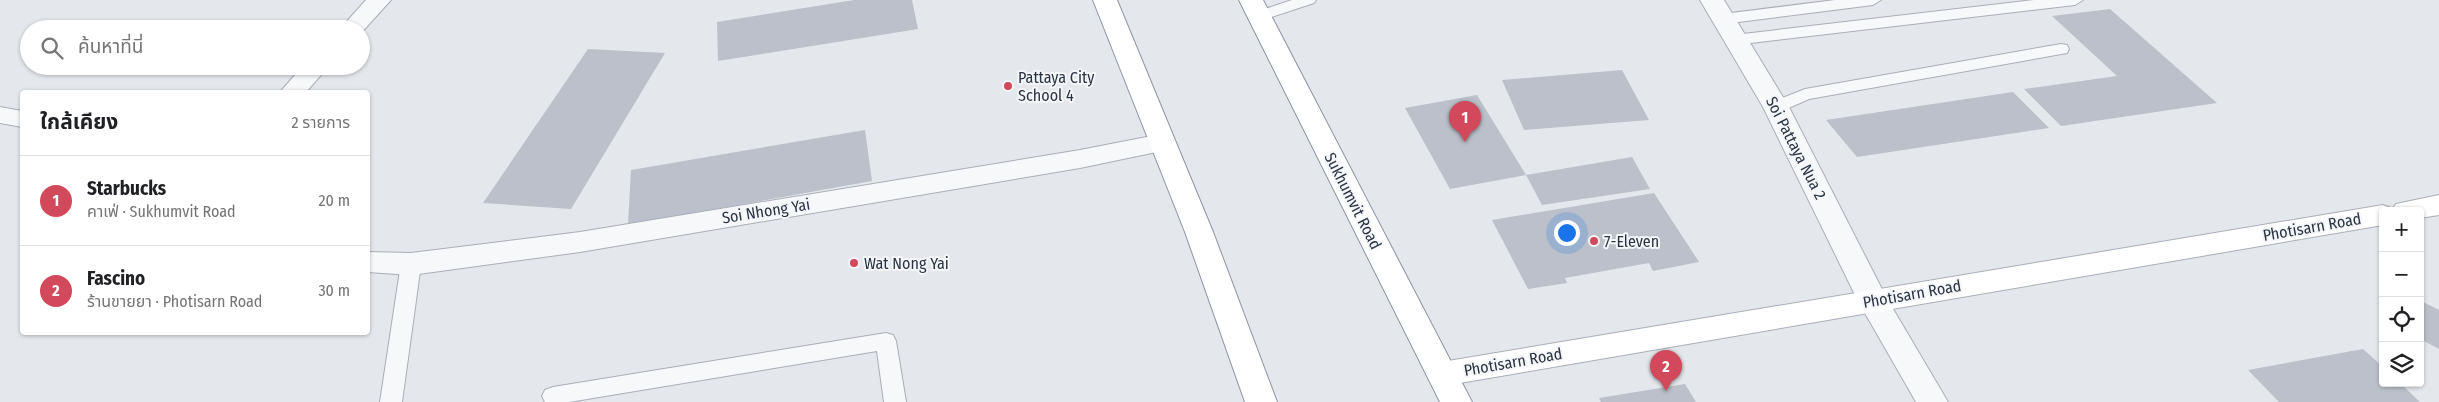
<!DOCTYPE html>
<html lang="th">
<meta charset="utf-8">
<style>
body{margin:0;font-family:"Fira Sans Condensed","Noto Sans Thai",sans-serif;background:#f6f6f6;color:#202124}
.controls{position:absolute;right:15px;bottom:15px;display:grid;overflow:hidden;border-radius:5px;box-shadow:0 1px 4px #0004}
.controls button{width:45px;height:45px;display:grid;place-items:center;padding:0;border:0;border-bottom:1px solid #e0e0e0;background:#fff;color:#202124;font:25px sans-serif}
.you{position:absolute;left:1566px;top:232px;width:18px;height:18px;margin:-12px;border:4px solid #fff;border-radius:50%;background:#1a73e8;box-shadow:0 0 0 8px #1a73e833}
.badge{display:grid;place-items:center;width:32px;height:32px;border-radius:50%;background:#d1495b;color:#fff;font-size:16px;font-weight:700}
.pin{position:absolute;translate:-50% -41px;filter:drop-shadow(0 1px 2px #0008)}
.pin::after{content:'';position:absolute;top:26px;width:18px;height:15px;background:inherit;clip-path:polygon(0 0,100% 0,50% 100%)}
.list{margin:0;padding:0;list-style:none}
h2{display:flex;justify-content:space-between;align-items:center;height:65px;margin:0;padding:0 20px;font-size:21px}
h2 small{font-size:16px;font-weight:400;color:#757577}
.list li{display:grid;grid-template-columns:32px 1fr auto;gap:15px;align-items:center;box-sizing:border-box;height:90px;padding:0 20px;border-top:1px solid #e0e0e0}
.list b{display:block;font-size:19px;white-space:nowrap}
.list p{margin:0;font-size:16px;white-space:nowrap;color:#757577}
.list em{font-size:16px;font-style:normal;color:#757577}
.icon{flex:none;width:28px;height:28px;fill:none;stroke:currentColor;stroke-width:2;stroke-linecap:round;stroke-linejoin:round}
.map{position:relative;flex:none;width:2439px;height:402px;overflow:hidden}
.search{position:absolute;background:#fff;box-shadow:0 1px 4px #0004;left:20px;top:20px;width:350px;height:55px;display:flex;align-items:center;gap:12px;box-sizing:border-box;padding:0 18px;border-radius:28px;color:#757577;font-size:19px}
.panel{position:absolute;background:#fff;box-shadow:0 1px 4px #0004;left:20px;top:90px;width:350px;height:245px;border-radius:5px}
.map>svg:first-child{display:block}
</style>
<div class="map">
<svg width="2439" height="402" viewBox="0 0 2439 402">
<rect width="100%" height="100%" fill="#e4e7ec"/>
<g fill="#bbc0ca">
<polygon points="854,0 912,0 918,29 718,61 717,22"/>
<polygon points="2110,9 2217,103 2061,126 2024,89 2117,76 2052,16"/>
<polygon points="588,49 665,53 571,209 483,203"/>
<polygon points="1622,70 1649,120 1524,130 1502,80"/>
<polygon points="2013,92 2049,128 1857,157 1826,120"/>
<polygon points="1477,95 1526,175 1450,189 1405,108"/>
<polygon points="865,130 872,181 628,225 631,170"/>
<polygon points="1632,157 1650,189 1542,205 1526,175"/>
<polygon points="1654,193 1699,262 1653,271 1649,263 1565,278 1567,283 1528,289 1492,220"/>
<polygon points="2423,302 2439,310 2439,349 2420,339 2420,305"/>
<polygon points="2363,349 2383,367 2383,383 2400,383 2420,402 2279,402 2248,370"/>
<polygon points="1685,384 1696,402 1601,402 1599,398"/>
</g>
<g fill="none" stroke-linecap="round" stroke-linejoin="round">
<defs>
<g id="lane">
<polygon points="1292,0 1316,0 1314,3 1259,21 1251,16 1253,13"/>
<polygon points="1835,0 1881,0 1873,5 1723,24 1715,19 1723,14"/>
<polygon points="2034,0 2083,0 2075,5 1734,45 1728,44 1726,40 1728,36 1734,35"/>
<polygon points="2061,44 2067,45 2069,49 2067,53 1809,99 1782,111 1770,111 1767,107 1770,103 1805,89"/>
<polygon points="411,257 418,259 421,264 402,402 380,402 401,264 404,259"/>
<polygon points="886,333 893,335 896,341 906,402 884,402 877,351 569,402 545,402 542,396 545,390 553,387"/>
</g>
<g id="street">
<polygon points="366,0 391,0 361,33 361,29 340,29"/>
<polygon points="1700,0 1724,0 1789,107 1886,297 1948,402 1916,402 1858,301 1763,107"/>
<polygon points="303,66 329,66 306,92 280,92"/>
<polygon points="0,107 22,111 22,127 0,123"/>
<polygon points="1162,134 1171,137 1175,143 1171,149 1080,168 580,252 411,275 368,272 368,252 411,253 580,232 1080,150"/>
</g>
<polygon id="secondary" points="2439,195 2439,215 2420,218 2420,211 2383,211 2383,225 1442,386 1431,383 1426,374 1431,365 1442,362 2383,205 2393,209 2396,204"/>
<g id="highway">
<polygon points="1093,0 1117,0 1213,232 1277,402 1245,402 1185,232"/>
<polygon points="1239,0 1263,0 1472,402 1440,402"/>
</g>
</defs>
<use href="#lane" stroke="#a9aeb7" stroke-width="2"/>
<use href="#street" stroke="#a9aeb7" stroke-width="2"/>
<use href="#secondary" stroke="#a9aeb7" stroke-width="2"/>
<use href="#highway" stroke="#8b94a3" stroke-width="2"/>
<use href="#lane" fill="#f7f8fa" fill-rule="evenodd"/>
<use href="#street" fill="#f7f8fa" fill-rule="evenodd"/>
<use href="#secondary" fill="#fff" fill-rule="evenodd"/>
<use href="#highway" fill="#fff" fill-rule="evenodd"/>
</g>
<g fill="#d1495b" stroke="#f4f6f9" stroke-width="2">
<circle cx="1008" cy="86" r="5"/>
<circle cx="1594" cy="241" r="5"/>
<circle cx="854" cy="263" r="5"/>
</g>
<g text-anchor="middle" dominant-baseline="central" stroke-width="4" stroke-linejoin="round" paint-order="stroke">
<g font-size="16" fill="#2b3445" stroke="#f4f6f9" text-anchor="start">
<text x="1018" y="77">Pattaya City<tspan x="1018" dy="18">School 4</tspan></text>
<text x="1604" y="241">7-Eleven</text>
<text x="864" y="263">Wat Nong Yai</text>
</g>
<g font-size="16" fill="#2b3445" stroke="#f4f6f9">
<text transform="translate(1796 148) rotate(63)">Soi Pattaya Nua 2</text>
<text transform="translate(1353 201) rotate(63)">Sukhumvit Road</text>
<text transform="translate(766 211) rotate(-9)">Soi Nhong Yai</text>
<text transform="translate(2312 227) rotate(-10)">Photisarn Road</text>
<text transform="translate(1912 294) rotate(-10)">Photisarn Road</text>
<text transform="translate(1513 362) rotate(-10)">Photisarn Road</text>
</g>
</g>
</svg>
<div class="controls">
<button>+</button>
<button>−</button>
<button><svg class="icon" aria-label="locate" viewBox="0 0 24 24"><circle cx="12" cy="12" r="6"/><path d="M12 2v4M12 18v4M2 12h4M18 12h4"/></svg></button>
<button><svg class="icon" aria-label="layers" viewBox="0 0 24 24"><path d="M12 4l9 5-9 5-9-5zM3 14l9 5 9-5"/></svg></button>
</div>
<div class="you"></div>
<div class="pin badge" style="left:1465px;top:142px">1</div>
<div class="pin badge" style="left:1666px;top:391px">2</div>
<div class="search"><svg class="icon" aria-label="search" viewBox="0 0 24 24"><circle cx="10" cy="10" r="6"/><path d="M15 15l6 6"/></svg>ค้นหาที่นี่</div>
<section class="panel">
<h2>ใกล้เคียง<small>2 รายการ</small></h2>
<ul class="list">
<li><span class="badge">1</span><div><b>Starbucks</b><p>คาเฟ่ · Sukhumvit Road</p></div><em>20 m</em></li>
<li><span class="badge">2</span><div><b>Fascino</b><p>ร้านขายยา · Photisarn Road</p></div><em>30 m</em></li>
</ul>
</section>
</div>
